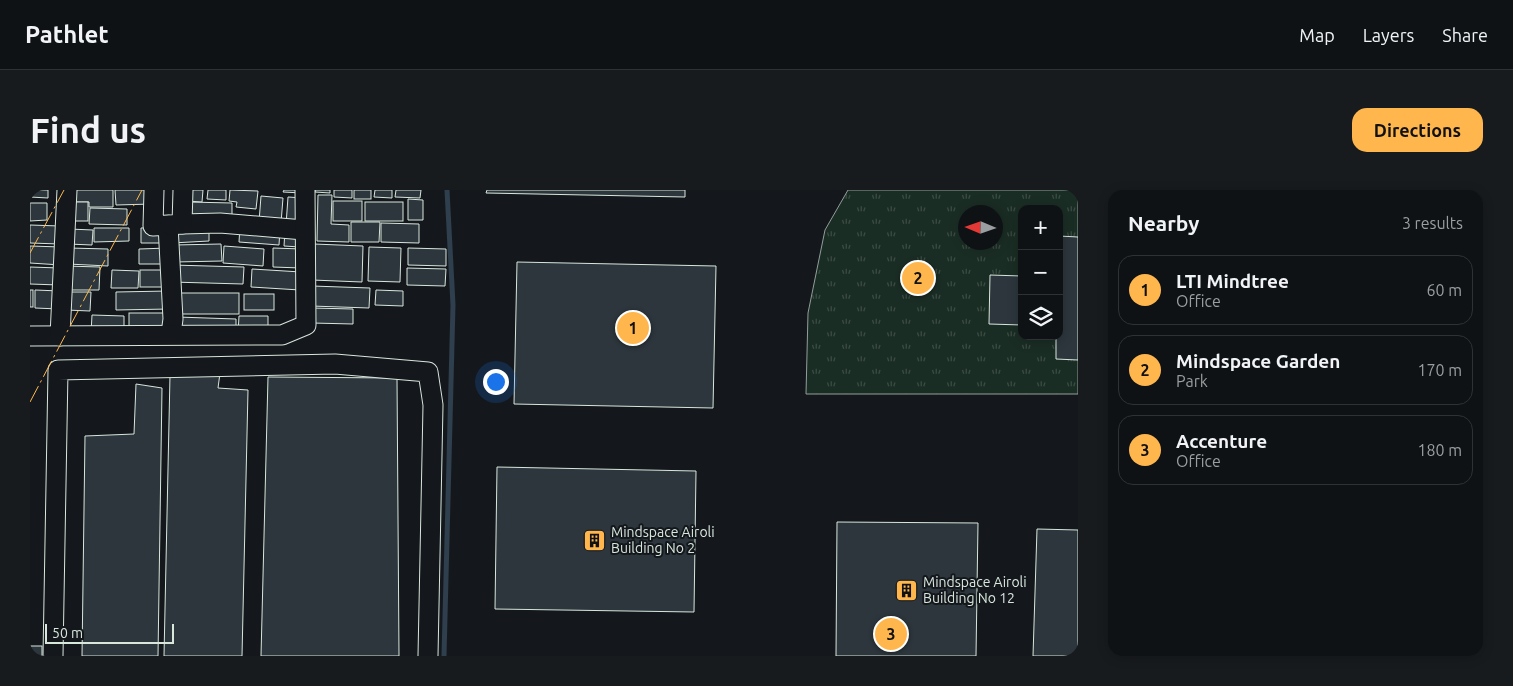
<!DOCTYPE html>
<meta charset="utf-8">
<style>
body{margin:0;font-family:Ubuntu,sans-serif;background:#181b1e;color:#f1f3f6}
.controls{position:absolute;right:15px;top:15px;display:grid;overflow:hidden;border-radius:10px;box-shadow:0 2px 12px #0003}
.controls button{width:45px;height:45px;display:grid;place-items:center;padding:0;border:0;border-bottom:1px solid #2f3234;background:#0f1215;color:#f1f3f6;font:25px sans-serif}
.compass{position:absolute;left:928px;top:15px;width:45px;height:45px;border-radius:50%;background:#0f1215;box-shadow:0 2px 12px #0003;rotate:272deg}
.scale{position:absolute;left:15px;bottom:12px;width:129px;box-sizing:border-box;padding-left:5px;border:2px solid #d8e6dc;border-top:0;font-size:14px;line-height:18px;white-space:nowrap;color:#d8e6dc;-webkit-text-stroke:4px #14181c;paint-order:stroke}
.you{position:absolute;left:465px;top:191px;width:18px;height:18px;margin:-12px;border:4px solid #fff;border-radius:50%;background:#1a73e8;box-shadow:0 0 0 8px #1a73e833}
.badge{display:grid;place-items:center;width:32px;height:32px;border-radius:50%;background:#ffb74d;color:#111;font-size:16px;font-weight:700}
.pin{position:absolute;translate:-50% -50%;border:2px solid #fff;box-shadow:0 1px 5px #0006}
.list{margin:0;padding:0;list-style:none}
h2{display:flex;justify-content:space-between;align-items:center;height:65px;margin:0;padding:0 20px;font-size:21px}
h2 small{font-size:16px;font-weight:400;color:#9b9ea0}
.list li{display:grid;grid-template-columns:32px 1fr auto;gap:15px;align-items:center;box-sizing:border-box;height:70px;margin:0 10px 10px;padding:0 10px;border:1px solid #2f3234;border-radius:15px}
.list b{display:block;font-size:19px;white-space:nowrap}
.list p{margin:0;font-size:16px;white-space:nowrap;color:#9b9ea0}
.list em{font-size:16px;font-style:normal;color:#9b9ea0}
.icon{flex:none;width:28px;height:28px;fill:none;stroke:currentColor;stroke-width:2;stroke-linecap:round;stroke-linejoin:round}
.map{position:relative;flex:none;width:1048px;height:466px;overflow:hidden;border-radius:15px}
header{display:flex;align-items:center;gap:30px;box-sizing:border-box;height:70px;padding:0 25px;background:#0f1215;border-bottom:1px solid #2f3234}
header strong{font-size:24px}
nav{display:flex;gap:28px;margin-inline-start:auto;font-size:18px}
.intro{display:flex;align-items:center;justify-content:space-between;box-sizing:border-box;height:120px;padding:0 30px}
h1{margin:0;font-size:35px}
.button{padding:12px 22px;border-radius:15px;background:#ffb74d;color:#111;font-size:18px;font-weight:700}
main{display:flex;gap:30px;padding:0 30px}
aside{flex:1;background:#0f1215;border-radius:15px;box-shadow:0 2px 12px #0003}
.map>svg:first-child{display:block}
</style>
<header>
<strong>Pathlet</strong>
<nav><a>Map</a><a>Layers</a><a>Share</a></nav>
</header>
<div class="intro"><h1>Find us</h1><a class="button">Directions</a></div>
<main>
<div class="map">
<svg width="1048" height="466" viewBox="0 0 1048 466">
<defs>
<pattern id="park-tufts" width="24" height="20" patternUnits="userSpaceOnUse" patternTransform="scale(1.25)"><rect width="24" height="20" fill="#1a2d24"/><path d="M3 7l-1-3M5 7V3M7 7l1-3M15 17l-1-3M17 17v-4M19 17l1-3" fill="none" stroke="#3b4b43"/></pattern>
</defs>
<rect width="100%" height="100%" fill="#14181c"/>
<path fill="url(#park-tufts)" stroke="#939e99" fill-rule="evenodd" d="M 818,0 L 1048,0 L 1048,204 L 776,204 L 778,123 L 795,40 ZM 992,19 L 1029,19 L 1029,146 L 992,146 ZM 936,22 L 966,22 L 966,52 L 936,52 Z"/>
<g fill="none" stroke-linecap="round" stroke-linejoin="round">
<polyline stroke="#2f3f4d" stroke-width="5" points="414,466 423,115 417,0"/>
</g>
<g fill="#2c363c" stroke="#d8e6dc">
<polygon points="0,0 18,0 18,8 0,7"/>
<polygon points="38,0 83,0 83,17 59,17 59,12 38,12"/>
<polygon points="85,0 122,0 122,14 86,15"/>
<polygon points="156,0 173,0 172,12 156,11"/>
<polygon points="178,0 196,0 196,10 177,9"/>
<polygon points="200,0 228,1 226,19 206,17 207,12 199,11"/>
<polygon points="254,0 272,0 272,3 253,2"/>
<polygon points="285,0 300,0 300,3 285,2"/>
<polygon points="304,0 322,0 322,8 304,7"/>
<rect x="324" y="0" width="17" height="9"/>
<polygon points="345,0 362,0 362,8 344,7"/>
<polygon points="366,0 391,0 390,8 365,7"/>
<polygon points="457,0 655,0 655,7 456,3"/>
<polygon points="288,5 302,5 301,34 319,35 319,52 287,51"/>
<polygon points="231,6 253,8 251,33 229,32"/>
<polygon points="258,7 273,8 271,36 256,35"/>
<polygon points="378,9 393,10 393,30 378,30"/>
<rect x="303" y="11" width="29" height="20"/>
<rect x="39" y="12" width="19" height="19"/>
<polygon points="158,12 202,13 202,30 158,29"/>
<rect x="335" y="12" width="38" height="19"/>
<polygon points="0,13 17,13 17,30 0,31"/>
<polygon points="60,18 97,19 97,35 59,34"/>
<polygon points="321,32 350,32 349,52 321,52"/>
<polygon points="351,33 389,34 389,53 351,52"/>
<polygon points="0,35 30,36 30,54 0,53"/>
<polygon points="179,35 179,51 142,53 141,37"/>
<polygon points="210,36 250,39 249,55 209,52"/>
<polygon points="137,37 138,53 111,53 111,38"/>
<polygon points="64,38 99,38 99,51 64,52"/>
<polygon points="39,39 63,40 62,55 38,54"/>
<polygon points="255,40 272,42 270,57 254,56"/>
<polygon points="1029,46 1048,47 1048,170 1026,169 1026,146 1029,146"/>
<polygon points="191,54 192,71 145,72 144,55"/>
<polygon points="284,54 333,56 332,92 282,90"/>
<polygon points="0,56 32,57 31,75 0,73"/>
<polygon points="194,56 234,59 233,76 193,73"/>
<polygon points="339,57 371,58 370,92 338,91"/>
<polygon points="39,58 78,59 78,76 38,74"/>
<polygon points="138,58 138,74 109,74 109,59"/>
<polygon points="243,58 272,59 271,78 243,77"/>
<polygon points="378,58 416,59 416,76 378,75"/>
<polygon points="487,72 686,76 683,218 484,214"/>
<polygon points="142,75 214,77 213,94 141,92"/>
<polygon points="35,76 70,77 69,100 35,100"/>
<polygon points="0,77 30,78 29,95 0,94"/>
<polygon points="377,78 416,79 415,96 377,95"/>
<polygon points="222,79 271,82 270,100 221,97"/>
<polygon points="82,80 109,81 108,98 81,98"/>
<rect x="110" y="80" width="27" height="17"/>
<polygon points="960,85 992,86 992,135 959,134"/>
<polygon points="282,96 340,98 339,118 281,116"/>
<rect x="0" y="100" width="3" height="17"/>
<polygon points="5,100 30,101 29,119 5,118"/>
<polygon points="346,100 373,101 373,116 345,115"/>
<polygon points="138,101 139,119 86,120 86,102"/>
<polygon points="36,102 61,102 60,121 36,120"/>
<rect x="147" y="103" width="62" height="21"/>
<rect x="214" y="104" width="30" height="16"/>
<polygon points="282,118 323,119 323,134 282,133"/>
<rect x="99" y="123" width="41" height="18"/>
<polygon points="62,125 94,126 94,143 61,143"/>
<polygon points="209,126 238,126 238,144 208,143"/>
<polygon points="147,127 206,129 206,143 147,141"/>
<polygon points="190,183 188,198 218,200 212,466 134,466 140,185"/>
<polygon points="238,187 367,188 369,466 231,466"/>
<polygon points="106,194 132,198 128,466 52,466 55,246 104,244"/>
<polygon points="467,277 666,281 664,422 465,419"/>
<polygon points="807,332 948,333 946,466 806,466"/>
<polygon points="1007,339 1048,340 1048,466 1003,466"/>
<rect x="0" y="456" width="12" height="10"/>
</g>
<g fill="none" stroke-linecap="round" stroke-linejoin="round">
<defs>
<g id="minor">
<polyline points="124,0 123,36 138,35 143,129 141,144"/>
<polyline points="152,34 190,33 274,40"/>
<polyline points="140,35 152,34 153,0"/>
<polyline points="0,146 252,145 276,135 275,0"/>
<polyline points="30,146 37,0"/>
<polyline points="23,466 28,180 305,174 398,182 403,215 398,466"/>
</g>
</defs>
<use href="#minor" stroke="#d8e6dc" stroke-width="21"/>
<use href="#minor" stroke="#14181c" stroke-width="19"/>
<g stroke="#ffb74d" stroke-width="1" stroke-dasharray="18 4 2.5 4" stroke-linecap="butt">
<polyline points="0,63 34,0"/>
<polyline points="0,212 112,0"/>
</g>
</g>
<defs>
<symbol id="building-square" viewBox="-11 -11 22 22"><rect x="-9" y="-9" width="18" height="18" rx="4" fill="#ffb74d" stroke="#14181c"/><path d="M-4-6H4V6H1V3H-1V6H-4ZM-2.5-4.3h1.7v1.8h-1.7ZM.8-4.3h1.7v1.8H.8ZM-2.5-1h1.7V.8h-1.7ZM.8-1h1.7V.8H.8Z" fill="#111"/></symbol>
</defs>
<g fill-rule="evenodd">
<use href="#building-square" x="552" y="338" width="25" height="25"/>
<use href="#building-square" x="864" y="388" width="25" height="25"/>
</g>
<g text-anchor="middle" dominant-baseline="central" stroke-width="4" stroke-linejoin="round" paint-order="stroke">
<g font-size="14" fill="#d8e6dc" stroke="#14181c" text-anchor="start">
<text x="581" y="342">Mindspace Airoli<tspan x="581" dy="16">Building No 2</tspan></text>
<text x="893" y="392">Mindspace Airoli<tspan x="893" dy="16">Building No 12</tspan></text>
</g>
</g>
</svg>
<div class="controls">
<button>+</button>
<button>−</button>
<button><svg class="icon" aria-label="layers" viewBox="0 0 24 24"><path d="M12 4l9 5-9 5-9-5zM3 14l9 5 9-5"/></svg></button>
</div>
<svg class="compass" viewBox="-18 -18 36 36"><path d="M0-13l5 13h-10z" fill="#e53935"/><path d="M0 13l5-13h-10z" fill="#9b9ea0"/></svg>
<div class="scale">50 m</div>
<div class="you"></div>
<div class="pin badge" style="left:603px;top:138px">1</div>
<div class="pin badge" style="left:888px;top:88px">2</div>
<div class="pin badge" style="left:861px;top:444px">3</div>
</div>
<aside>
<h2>Nearby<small>3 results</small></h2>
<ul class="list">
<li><span class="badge">1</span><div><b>LTI Mindtree</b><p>Office</p></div><em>60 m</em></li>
<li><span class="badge">2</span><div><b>Mindspace Garden</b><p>Park</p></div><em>170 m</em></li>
<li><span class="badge">3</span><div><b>Accenture</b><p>Office</p></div><em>180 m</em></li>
</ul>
</aside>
</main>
